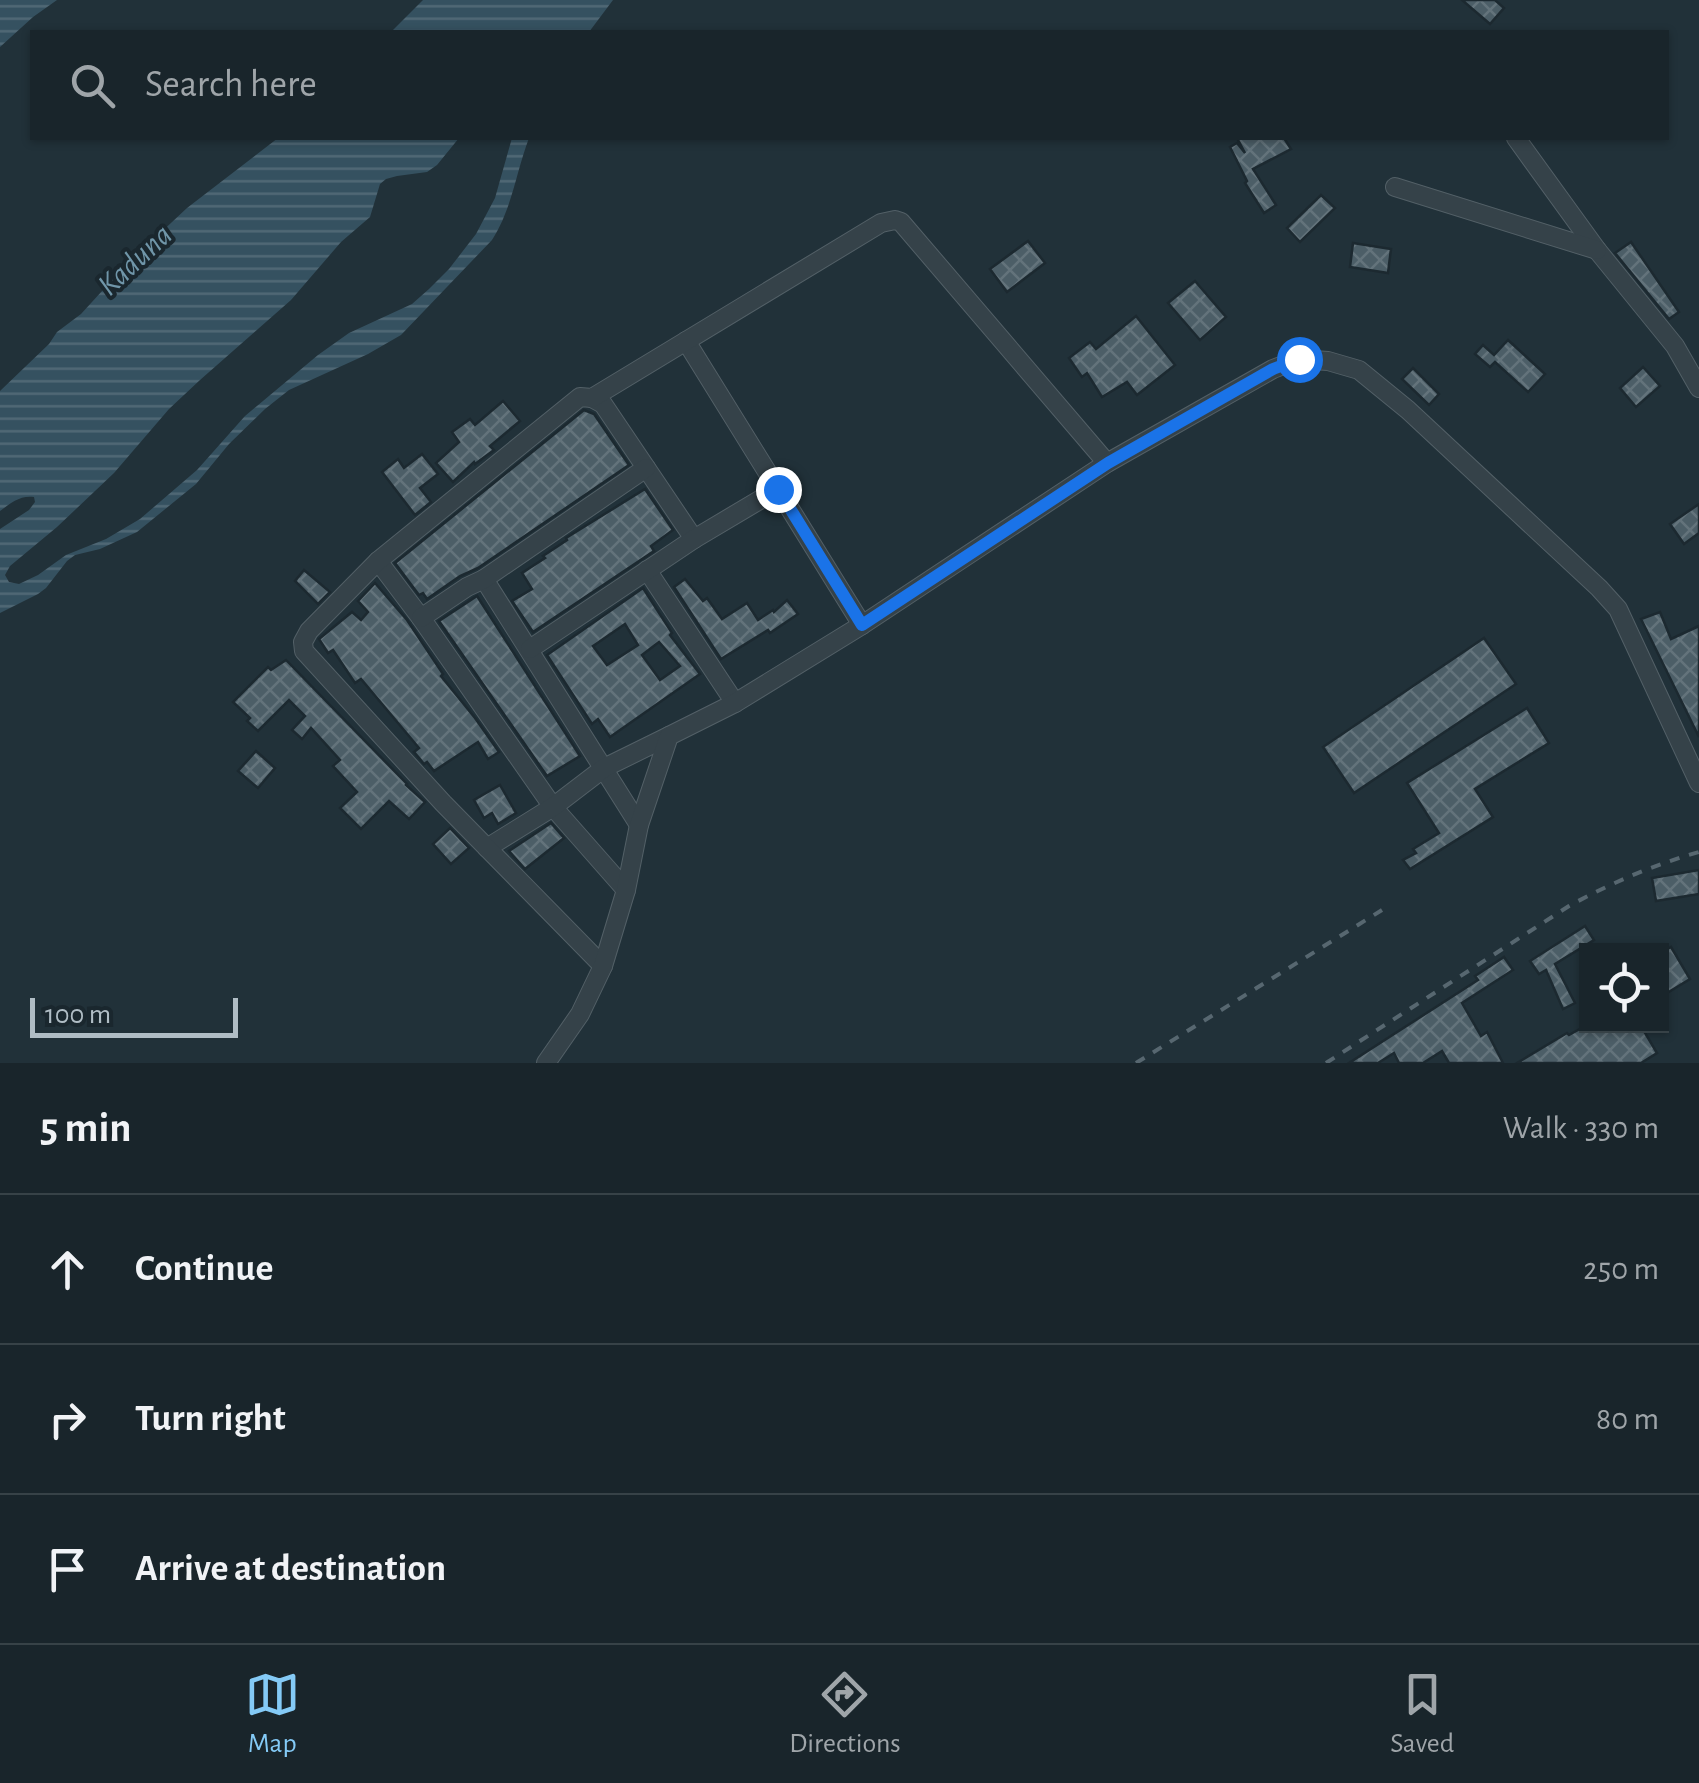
<!DOCTYPE html>
<meta charset="utf-8">
<style>
body{margin:0;font-family:"Alegreya Sans",sans-serif;background:#263137;color:#f1f3f6}
.controls{position:absolute;right:30px;bottom:30px;display:grid;overflow:hidden;border-radius:0px;box-shadow:0 2px 8px #0004}
.controls button{width:90px;height:90px;display:grid;place-items:center;padding:0;border:0;border-bottom:2px solid #374247;background:#19252b;color:#f1f3f6;font:50px sans-serif}
.scale{position:absolute;left:30px;bottom:25px;width:208px;box-sizing:border-box;padding-left:10px;border:5px solid #b0bdc5;border-top:0;font-size:28px;line-height:35px;white-space:nowrap;color:#b0bdc5;-webkit-text-stroke:8px #1a272e;paint-order:stroke}
.stop{position:absolute;width:30px;height:30px;margin:-22px;border:8px solid #1a73e8;border-radius:50%;background:#fff}
.stop.end{background:#1a73e8;border-color:#fff;box-shadow:0 2px 10px #0008}
.list{margin:0;padding:0;list-style:none}
h2{display:flex;justify-content:space-between;align-items:center;height:130px;margin:0;padding:0 40px;font-size:42px}
h2 small{font-size:32px;font-weight:400;color:#9fa5a9}
.list li{display:grid;grid-template-columns:65px 1fr auto;gap:30px;align-items:center;box-sizing:border-box;height:150px;padding:0 40px;border-top:2px solid #374247}
.list b{display:block;font-size:38px;white-space:nowrap}
.list em{font-size:32px;font-style:normal;color:#9fa5a9}
.icon{flex:none;width:55px;height:55px;fill:none;stroke:currentColor;stroke-width:2;stroke-linecap:round;stroke-linejoin:round}
.map{position:relative;flex:none;width:1699px;height:1063px;overflow:hidden}
.search{position:absolute;background:#19252b;box-shadow:0 2px 8px #0004;left:30px;right:30px;top:30px;height:110px;display:flex;align-items:center;gap:25px;box-sizing:border-box;padding:0 35px;border-radius:0px;color:#9fa5a9;font-size:38px}
.sheet{height:580px;background:#19252b}
nav{display:flex;justify-content:space-around;align-items:center;box-sizing:border-box;height:140px;border-top:2px solid #374247;background:#19252b;font-size:28px;color:#9fa5a9}
nav a{display:grid;justify-items:center;gap:5px}
nav .on{color:#84caf6}
.map>svg:first-child{display:block}
</style>
<div class="map">
<svg width="1699" height="1063" viewBox="0 0 1699 1063">
<defs>
<pattern id="water-rules" width="6" height="5" patternUnits="userSpaceOnUse" patternTransform="scale(2.5)"><rect width="6" height="5" fill="#355160"/><path d="M0 2.5h6" fill="none" stroke="#506875"/></pattern>
<pattern id="building-cross-hatch" width="8" height="8" patternUnits="userSpaceOnUse" patternTransform="scale(2.5)"><rect width="8" height="8" fill="#4c5e67"/><path d="M0 0l8 8M0 8l8-8" fill="none" stroke="#63737b"/></pattern>
</defs>
<rect width="100%" height="100%" fill="#213139"/>
<g fill="url(#water-rules)">
<polygon points="0,0 57,0 33,17 0,47"/>
<polygon points="423,0 613,0 589,32 391,32"/>
<path d="M 278,138 L 459,138 L 437,165 L 427,172 L 397,176 L 386,179 L 380,184 L 370,217 L 341,242 L 291,300 L 200,380 L 169,409 L 114,473 L 57,527 L 10,566 L 5,575 L 9,582 L 19,584 L 38,575 L 66,555 L 106,539 L 140,519 L 197,470 L 245,416 L 318,355 L 349,333 L 412,304 L 429,289 L 449,269 L 476,234 L 495,198 L 512,138 L 529,138 C 516,172 512,209 492,240 L 401,335 L 368,354 L 289,390 L 265,409 L 229,444 L 196,484 L 137,532 L 100,549 L 75,555 L 67,561 L 46,588 L 38,594 L 0,613 L 0,529 L 29,510 L 35,502 L 34,497 C 20,495 11,503 0,511 L 0,391 L 49,344 L 57,332 L 81,314 L 124,267 L 187,208 Z"/>
</g>
<g fill="url(#building-cross-hatch)" stroke="#1c2930" stroke-width="2.5" fill-rule="evenodd">
<polygon points="1462,0 1495,0 1504,8 1490,24"/>
<polygon points="1237,138 1284,138 1291,149 1253,169 1276,205 1264,213 1245,183 1247,181 1230,147 1237,143 1245,153"/>
<polygon points="1321,195 1335,208 1300,242 1287,228"/>
<polygon points="1028,241 1045,263 1007,292 990,269"/>
<polygon points="1631,242 1679,312 1669,319 1615,253"/>
<polygon points="1353,243 1391,249 1388,273 1350,267"/>
<polygon points="1195,281 1226,317 1200,340 1168,303"/>
<polygon points="1136,316 1175,365 1137,395 1127,382 1102,397 1087,373 1082,377 1069,358 1090,342 1096,349"/>
<polygon points="1508,340 1545,374 1528,392 1495,362 1490,367 1475,354 1483,345 1494,355"/>
<polygon points="1643,367 1660,386 1636,407 1620,388"/>
<polygon points="1413,368 1439,394 1429,405 1402,379"/>
<polygon points="503,401 520,421 490,446 494,450 475,464 474,462 453,482 436,463 459,442 452,432 470,419 475,425"/>
<polygon points="584,410 594,414 629,465 478,568 460,576 427,599 423,593 419,595 395,563"/>
<polygon points="422,454 438,474 420,488 431,502 415,515 382,472 398,459 404,468"/>
<polygon points="645,489 673,530 651,546 654,551 533,632 512,601 532,589 522,573 545,558 543,556 567,540 566,538"/>
<polygon points="1699,504 1699,533 1684,544 1670,524"/>
<polygon points="304,570 330,592 318,604 295,581"/>
<polygon points="685,579 703,601 707,598 722,619 747,603 758,620 773,610 774,612 787,600 798,614 770,633 768,630 721,659 674,587"/>
<polygon points="375,583 407,620 443,674 441,676 475,718 499,752 488,759 478,742 434,771 427,762 424,764 420,759 414,752 419,748 361,679 355,683 333,650 328,653 319,639 352,612 361,620 368,612 358,601"/>
<path d="M 643,588 L 672,633 L 670,635 L 700,674 L 610,737 L 598,719 L 592,724 L 547,655 ZM 625,624 L 638,645 L 607,665 L 593,646 ZM 659,642 L 680,666 L 660,680 L 642,655 Z"/>
<polygon points="477,596 580,756 547,776 439,621"/>
<polygon points="1660,612 1671,639 1699,626 1699,737 1641,619"/>
<polygon points="1484,638 1516,684 1354,793 1323,747"/>
<polygon points="286,660 407,784 406,785 425,802 409,819 389,801 361,829 340,808 357,792 333,766 340,760 311,728 302,739 292,730 305,716 289,700 258,731 247,721 250,718 233,702 268,667 271,670"/>
<polygon points="1527,708 1549,743 1475,789 1493,817 1410,869 1403,860 1416,853 1413,849 1439,833 1407,783"/>
<polygon points="256,751 275,768 258,788 238,771"/>
<polygon points="500,785 516,813 498,824 492,813 484,818 474,800"/>
<polygon points="551,823 564,838 525,869 509,851"/>
<polygon points="450,828 469,848 451,864 433,844"/>
<polygon points="1699,870 1699,894 1656,901 1652,878"/>
<polygon points="1585,926 1594,940 1555,964 1575,1003 1563,1009 1546,970 1539,974 1530,961"/>
<polygon points="1671,947 1690,979 1667,993 1662,984 1662,952"/>
<polygon points="1504,957 1513,970 1462,1003 1481,1036 1487,1032 1503,1063 1449,1063 1442,1051 1423,1063 1399,1063 1394,1053 1378,1063 1349,1063 1478,980 1475,976"/>
<polygon points="1585,1026 1641,1026 1657,1053 1641,1063 1517,1063 1567,1033 1569,1035"/>
</g>
<g fill="none" stroke-linecap="round" stroke-linejoin="round">
<defs>
<g id="minor">
<polyline points="1516,138 1597,250 1675,346 1699,388"/>
<polyline points="1395,187 1597,250"/>
<polyline points="686,341 862,625"/>
<polyline points="592,398 603,404 694,539"/>
<polyline points="378,561 421,618 553,807 626,890"/>
<polyline points="647,570 735,703"/>
<polyline points="484,579 639,825"/>
<polyline points="421,618 467,587 484,579 646,468"/>
<polyline points="530,649 694,539 778,489"/>
<polyline points="487,848 553,807 604,768 669,736"/>
<polyline points="603,966 443,803 304,651 303,642 309,631 378,561 580,397 592,398 881,223 895,220 901,222 1107,463"/>
<polyline points="546,1063 580,1014 603,966 626,890 639,825 669,736 735,703 862,625 1107,463 1273,369 1299,359 1328,361 1359,370 1408,410 1599,588 1618,609 1699,783"/>
</g>
</defs>
<use href="#minor" stroke="#536067" stroke-width="20"/>
<use href="#minor" stroke="#354249" stroke-width="18"/>
<g stroke="#576770" stroke-width="4" stroke-dasharray="10 10" stroke-linecap="butt">
<polyline points="1136,1063 1382,910"/>
<path d="M 1326,1063 L 1569,906 C 1611,883 1653,865 1699,852"/>
</g>
</g>
<g fill="none" stroke-linecap="round" stroke-linejoin="round">
<polyline stroke="#1a73e8" stroke-width="12" points="778,489 862,625 1108,463 1273,369 1299,359"/>
</g>
<g text-anchor="middle" dominant-baseline="central" stroke-width="8" stroke-linejoin="round" paint-order="stroke">
<g font-size="32" font-style="italic" fill="#7096a9" stroke="#1a272e">
<text transform="translate(135 260) rotate(-43)">Kaduna</text>
</g>
</g>
</svg>
<div class="controls">
<button><svg class="icon" aria-label="locate" viewBox="0 0 24 24"><circle cx="12" cy="12" r="6"/><path d="M12 2v4M12 18v4M2 12h4M18 12h4"/></svg></button>
</div>
<div class="scale">100 m</div>
<div class="stop" style="left:1299px;top:359px"></div>
<div class="stop end" style="left:778px;top:489px"></div>
<div class="search"><svg class="icon" aria-label="search" viewBox="0 0 24 24"><circle cx="10" cy="10" r="6"/><path d="M15 15l6 6"/></svg>Search here</div>
</div>
<section class="sheet">
<h2>5 min<small>Walk · 330 m</small></h2>
<ul class="list">
<li><svg class="icon" aria-label="ahead" viewBox="0 0 24 24"><path d="M12 20V5M6 11l6-6 6 6"/></svg><div><b>Continue</b></div><em>250 m</em></li>
<li><svg class="icon" aria-label="right" viewBox="0 0 24 24"><path d="M7 20v-9h11M14 6l5 5-5 5"/></svg><div><b>Turn right</b></div><em>80 m</em></li>
<li><svg class="icon" aria-label="arrive" viewBox="0 0 24 24"><path d="M6 21V4h12l-3 4 3 4H6"/></svg><div><b>Arrive at destination</b></div></li>
</ul>
</section>
<nav>
<a class="on"><svg class="icon" aria-label="map" viewBox="0 0 24 24"><path d="M3 6l6-2 6 2 6-2v14l-6 2-6-2-6 2zM9 4v14M15 6v14"/></svg>Map</a>
<a><svg class="icon" aria-label="directions" viewBox="0 0 24 24"><path d="M12 3l9 9-9 9-9-9zM9 14v-3h6M13 9l2 2-2 2"/></svg>Directions</a>
<a><svg class="icon" aria-label="saved" viewBox="0 0 24 24"><path d="M7 4h10v16l-5-4-5 4z"/></svg>Saved</a>
</nav>
